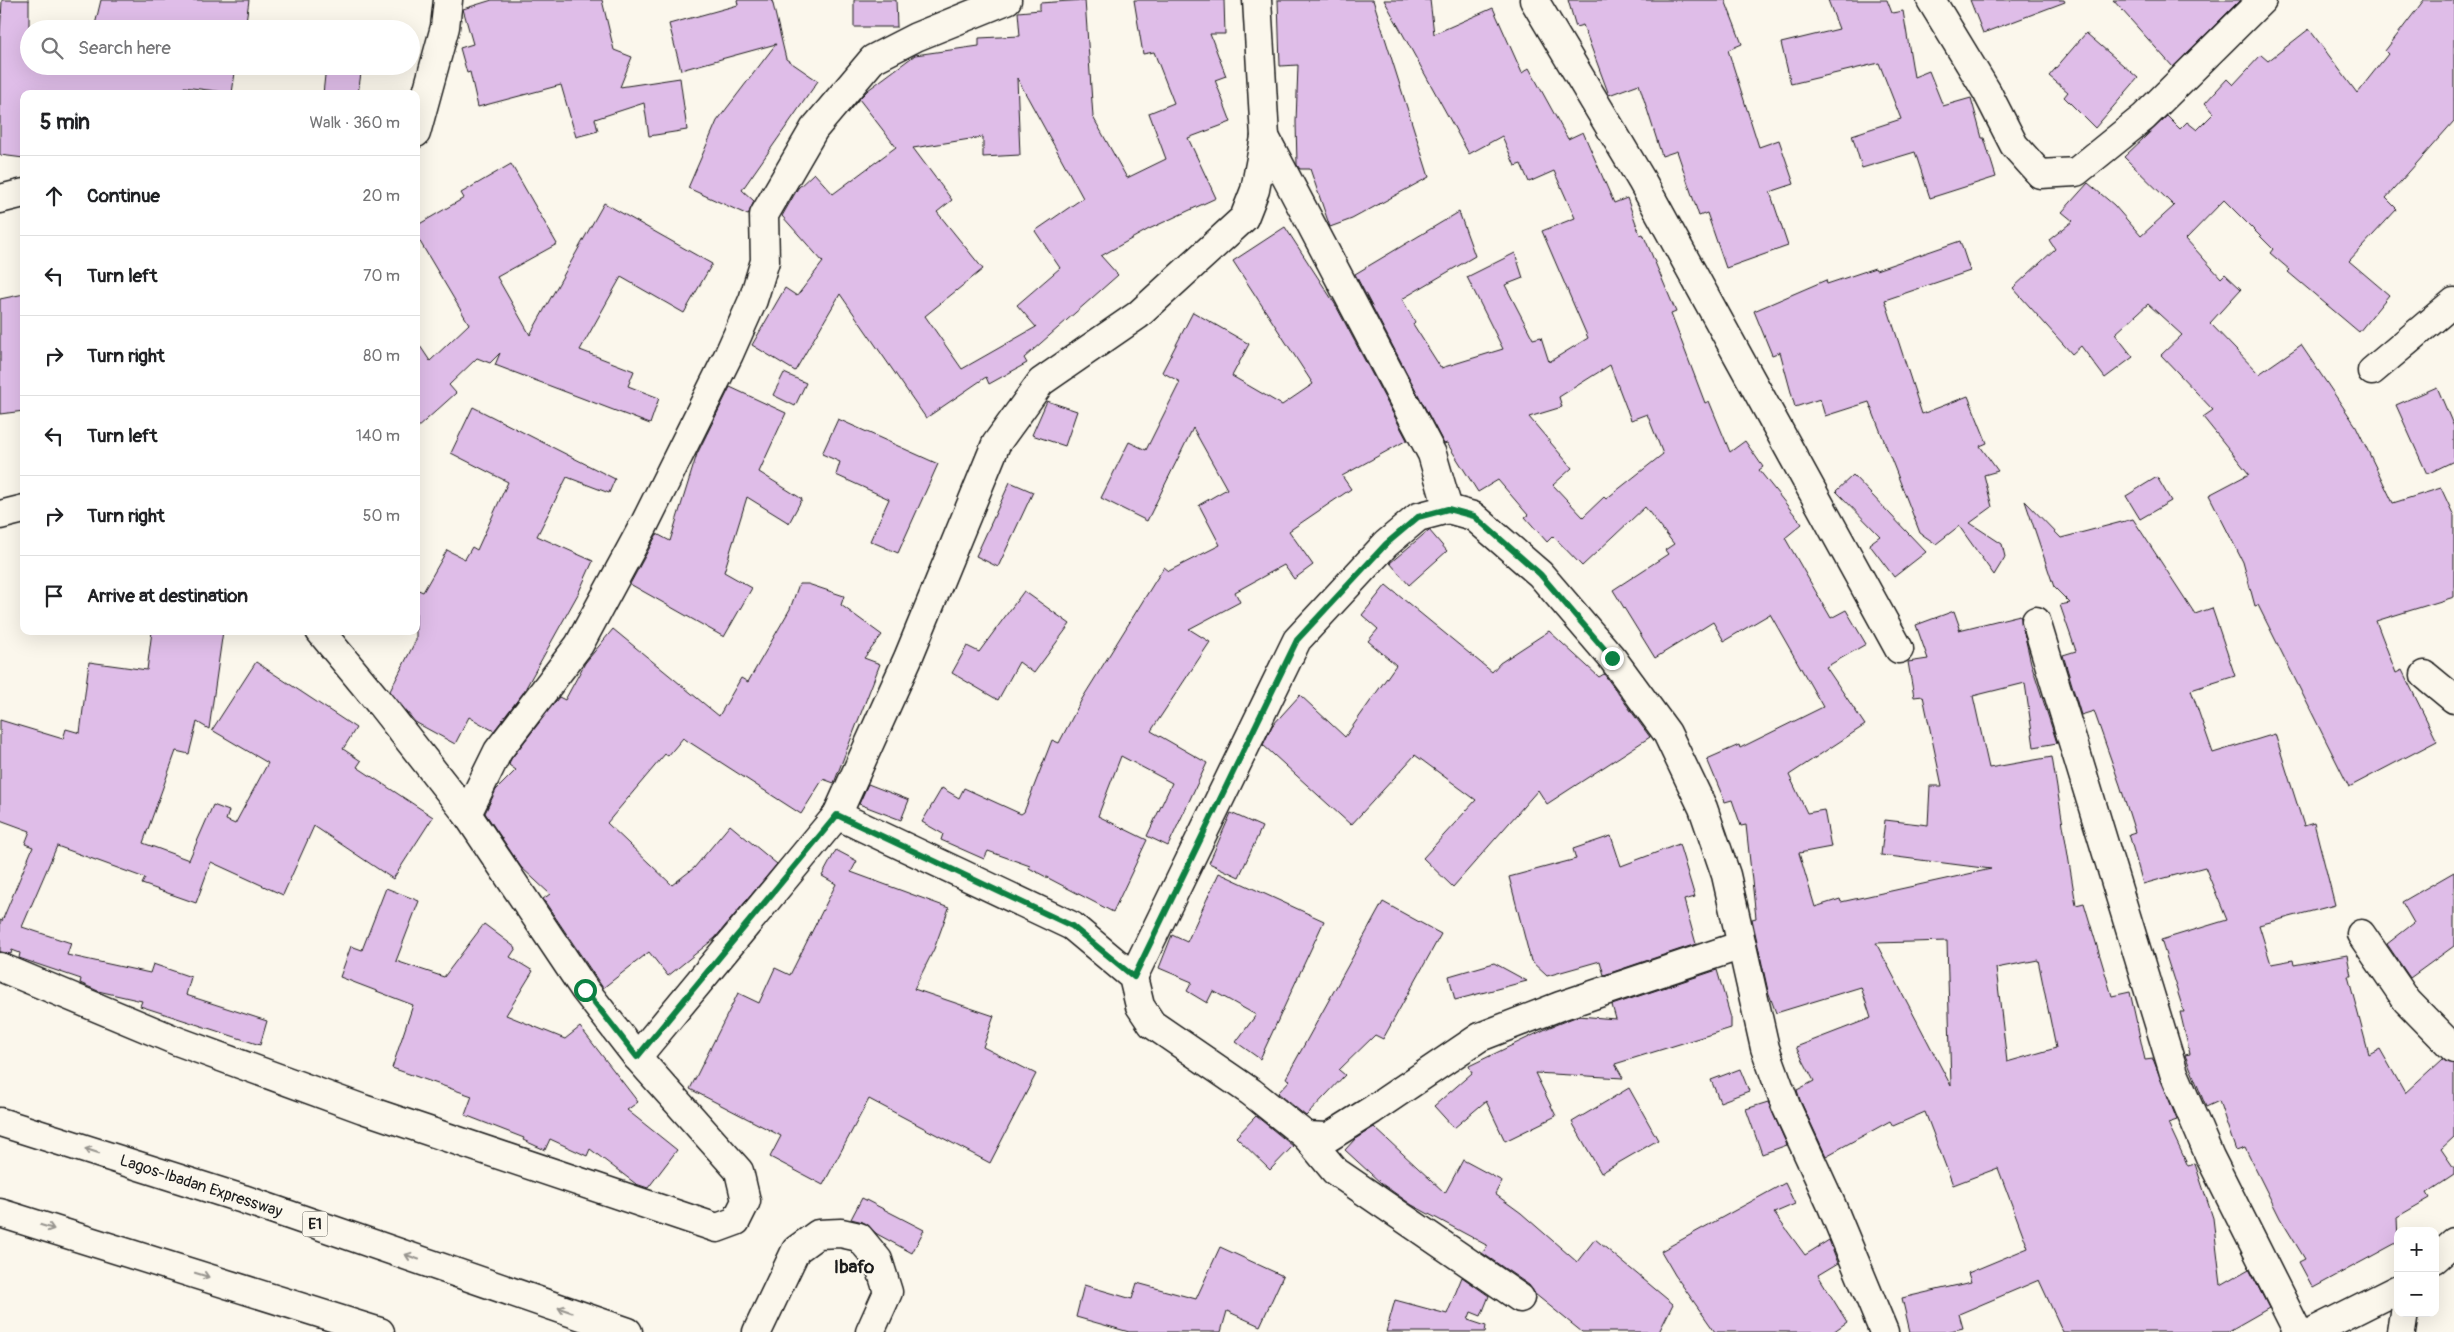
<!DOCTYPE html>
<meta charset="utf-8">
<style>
body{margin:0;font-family:Pangolin,sans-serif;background:#f6f6f6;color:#202124}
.controls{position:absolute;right:15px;bottom:15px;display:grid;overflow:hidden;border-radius:10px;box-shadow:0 5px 20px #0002}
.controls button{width:45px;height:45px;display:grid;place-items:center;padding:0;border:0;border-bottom:1px solid #e0e0e0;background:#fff;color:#202124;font:25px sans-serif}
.stop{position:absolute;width:15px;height:15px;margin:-11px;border:4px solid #0b8043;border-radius:50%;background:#fff}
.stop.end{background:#0b8043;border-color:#fff;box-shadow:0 1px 5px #0008}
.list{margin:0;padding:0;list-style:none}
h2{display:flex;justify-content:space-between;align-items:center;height:65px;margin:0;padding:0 20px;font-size:21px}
h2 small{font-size:16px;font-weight:400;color:#757577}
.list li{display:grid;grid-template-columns:32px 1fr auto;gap:15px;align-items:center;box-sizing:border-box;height:80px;padding:0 20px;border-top:1px solid #e0e0e0}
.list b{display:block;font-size:19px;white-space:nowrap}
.list em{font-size:16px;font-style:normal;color:#757577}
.icon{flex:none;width:28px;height:28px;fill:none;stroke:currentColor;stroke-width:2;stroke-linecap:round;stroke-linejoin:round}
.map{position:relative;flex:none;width:2454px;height:1332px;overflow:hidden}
.search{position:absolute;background:#fff;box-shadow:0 5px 20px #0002;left:20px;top:20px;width:400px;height:55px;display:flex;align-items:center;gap:12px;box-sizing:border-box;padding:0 18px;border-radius:28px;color:#757577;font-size:19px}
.panel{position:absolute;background:#fff;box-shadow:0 5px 20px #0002;left:20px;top:90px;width:400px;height:545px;border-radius:10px}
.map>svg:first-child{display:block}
</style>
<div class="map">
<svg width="2454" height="1332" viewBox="0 0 2454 1332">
<rect width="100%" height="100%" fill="#fbf7ec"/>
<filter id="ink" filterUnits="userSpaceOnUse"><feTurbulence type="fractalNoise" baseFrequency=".02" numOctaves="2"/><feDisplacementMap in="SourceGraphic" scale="10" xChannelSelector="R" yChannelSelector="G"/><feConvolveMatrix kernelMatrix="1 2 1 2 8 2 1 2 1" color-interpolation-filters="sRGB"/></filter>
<g filter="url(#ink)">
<g fill="#dfbde8" stroke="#1c1c1c" fill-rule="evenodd">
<polygon points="2,0 29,0 29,66 236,66 232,93 184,87 181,94 24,94 24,158 0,155 0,35"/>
<polygon points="101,0 249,0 245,29 94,29"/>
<polygon points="492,0 602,0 614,50 632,57 620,87 680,78 687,130 649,136 644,103 595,119 598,131 576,137 561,85 478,107 470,72 467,73 460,48 473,44 463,9"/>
<polygon points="737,0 772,0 786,59 818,81 742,190 754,201 748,215 688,188 717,121 776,44 681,70 669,24 738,5"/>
<polygon points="854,0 896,0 897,27 854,27"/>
<path d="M 1085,0 L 1093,117 L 1127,178 L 1166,159 L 1149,113 L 1174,103 L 1154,52 L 1143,54 L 1134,0 L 1224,0 L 1225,34 L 1210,34 L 1226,76 L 1215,80 L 1231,122 L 1188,138 L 1216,198 L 1149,229 L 1101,256 L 1118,275 L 1024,358 L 1027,363 L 989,384 L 986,377 L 926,418 L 840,294 L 795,371 L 752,345 L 785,288 L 797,296 L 823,262 L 782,216 L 798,188 L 814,173 L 833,194 L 896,147 L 859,99 L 868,90 L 915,55 L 979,46 L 979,38 L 1020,36 L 1018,12 L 1040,10 L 1040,3 ZM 1017,78 L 1083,198 L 1035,231 L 1060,268 L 1017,305 L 1036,327 L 962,369 L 925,316 L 983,269 L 937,212 L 952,200 L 913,148 L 983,137 L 983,157 L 1020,155 Z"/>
<polygon points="1278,0 1373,0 1429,177 1352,219 1330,227 1310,169 1300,169 1297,165 1296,122 1298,65 1280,66"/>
<path d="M 1384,0 L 1430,0 L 1434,34 L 1493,8 L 1522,73 L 1529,68 L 1568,139 L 1583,132 L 1614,203 L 1627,198 L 1640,235 L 1643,234 L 1676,312 L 1671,314 L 1705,403 L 1709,401 L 1730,452 L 1745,441 L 1763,467 L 1759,470 L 1802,524 L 1785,538 L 1831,618 L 1846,610 L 1866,644 L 1826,667 L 1865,725 L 1789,775 L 1807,813 L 1824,810 L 1831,847 L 1799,853 L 1815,907 L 1840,899 L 1841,902 L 1991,869 L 1881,855 L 1885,820 L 1928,825 L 1930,786 L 1942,786 L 1923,696 L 1914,697 L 1908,662 L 1928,659 L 1916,625 L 1954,611 L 1960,628 L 1959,630 L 2020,615 L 2031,663 L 2057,743 L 2034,747 L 2025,683 L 1973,696 L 1989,768 L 2052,757 L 2076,905 L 2084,903 L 2112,996 L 2130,992 L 2145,1060 L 2153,1059 L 2177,1120 L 2168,1123 L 2188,1166 L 2195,1164 L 2213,1218 L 2221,1285 L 2249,1269 L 2269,1308 L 2227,1332 L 2063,1332 L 2039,1280 L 1959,1314 L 1963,1328 L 1946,1332 L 1910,1332 L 1902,1298 L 1971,1282 L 1968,1273 L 2028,1248 L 1998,1168 L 1953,1185 L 1925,1112 L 1893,1126 L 1890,1121 L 1826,1156 L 1800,1100 L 1797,1090 L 1814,1081 L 1796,1047 L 1871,1018 L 1861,987 L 1776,1013 L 1768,991 L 1752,919 L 1756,918 L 1746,825 L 1741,826 L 1732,800 L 1725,802 L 1707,759 L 1739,745 L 1740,748 L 1823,707 L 1770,614 L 1724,641 L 1713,622 L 1655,658 L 1613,590 L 1668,554 L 1665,550 L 1674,544 L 1645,507 L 1582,566 L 1553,536 L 1547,542 L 1525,517 L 1528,515 L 1498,480 L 1478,492 L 1447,443 L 1444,444 L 1355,274 L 1459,212 L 1475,256 L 1402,299 L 1415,322 L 1413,324 L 1441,368 L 1503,349 L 1467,277 L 1515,253 L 1523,278 L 1505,285 L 1533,339 L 1541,337 L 1549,362 L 1588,338 L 1542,231 L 1575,218 L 1554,171 L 1529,182 L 1521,164 L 1515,166 L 1502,136 L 1469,154 ZM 1610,365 L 1631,420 L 1647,414 L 1663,454 L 1606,499 L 1604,497 L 1583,517 L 1553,485 L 1572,468 L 1529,417 L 1562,407 L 1559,397 ZM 1947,941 L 1951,1086 L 1876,943 ZM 2038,960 L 2056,1048 L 2007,1062 L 1996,968 Z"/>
<polygon points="1568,0 1725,0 1742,44 1728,50 1759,147 1779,140 1794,184 1770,192 1788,246 1726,268 1707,213 1699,216 1677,151 1662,156 1639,84 1609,95 1583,25 1576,27"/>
<polygon points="1828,0 1887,0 1892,13 1903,11 1914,77 1929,71 1943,106 1971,98 1982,138 1984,138 1996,177 1930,198 1915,152 1862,168 1852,135 1901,119 1879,63 1791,84 1781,43 1839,29"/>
<polygon points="1970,0 2064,0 2065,2 1983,33"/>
<polygon points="2113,0 2240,0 2173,67"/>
<polygon points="2424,0 2454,0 2454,121 2386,198 2397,209 2349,261 2389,295 2359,332 2288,272 2290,270 2270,253 2273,249 2224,200 2186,239 2221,278 2225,274 2241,289 2210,323 2259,374 2301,345 2356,426 2393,503 2441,488 2454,516 2454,597 2376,621 2396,673 2402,670 2437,741 2349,787 2258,605 2255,606 2243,562 2209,495 2249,474 2203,417 2213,410 2161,355 2182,335 2148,304 2115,334 2133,357 2105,378 2081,346 2072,354 2013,288 2055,249 2049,240 2073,221 2062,212 2088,183 2114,205 2141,236 2174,206 2124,157 2167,116 2180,129 2187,122 2197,130 2214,113 2205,103 2227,79 2233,85 2261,55 2268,61 2309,29 2357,93 2388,54 2385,51"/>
<polygon points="2086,33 2138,78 2095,128 2064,97 2068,92 2049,76"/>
<polygon points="326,66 362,66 358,94 323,94"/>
<polygon points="511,164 557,244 497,277 530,335 604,203 712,264 684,313 621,277 580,350 634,371 628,386 659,398 650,424 495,365 500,353 490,363 477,358 449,385 456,393 416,429 416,340 430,361 469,324 416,235 416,226 464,198 461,193"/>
<polygon points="1285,227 1335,304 1407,440 1342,476 1351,489 1289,531 1313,565 1294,579 1284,565 1235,592 1240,602 1189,629 1210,642 1151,731 1207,763 1168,846 1147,836 1172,783 1121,756 1098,816 1147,840 1113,912 1029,868 1030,866 988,851 984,859 941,840 943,834 922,822 942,788 959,798 964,788 1021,814 1024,812 1052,740 1059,743 1082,699 1164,567 1169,571 1220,545 1199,505 1227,489 1193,428 1147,521 1101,498 1129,442 1146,450 1180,382 1162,372 1193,312 1249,344 1232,376 1282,405 1313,384 1233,261"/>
<polygon points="1960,241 1970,271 1885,300 1922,414 1968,396 1987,443 1980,446 1998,471 1984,475 1992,507 1970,523 2002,544 2005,557 1994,575 1959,526 1936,544 1920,533 1869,402 1825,416 1820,399 1795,407 1780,352 1772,355 1754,311 1826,280 1827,284 1875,268 1876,270"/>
<polygon points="24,294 24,411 0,414 0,299"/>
<polygon points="784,373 806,383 795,406 773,395"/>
<polygon points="730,387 786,413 759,472 802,499 789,523 747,497 724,572 752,588 724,637 630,584 657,534 670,541 697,454"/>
<polygon points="2437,387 2454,427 2454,461 2427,474 2396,405"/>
<polygon points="1047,401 1077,411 1065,446 1032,435"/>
<polygon points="473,407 615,479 609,493 567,477 537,536 593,561 578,594 523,693 494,731 469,717 455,744 415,722 390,691 416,640 416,589 423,592 447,550 465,559 472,547 477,550 508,482 451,453"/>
<polygon points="838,419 938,464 898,553 870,541 889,499 836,475 840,462 822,454"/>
<polygon points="1853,475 1926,552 1894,577 1869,544 1880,536 1836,491"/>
<polygon points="2157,477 2171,501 2140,519 2126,496"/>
<polygon points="1010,482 1033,492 998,567 976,556"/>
<polygon points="2025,501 2061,538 2133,519 2195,614 2212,608 2235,676 2191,690 2213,753 2275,734 2304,826 2314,823 2335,905 2259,925 2271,964 2293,960 2294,965 2347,955 2351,976 2348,976 2369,1055 2380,1049 2405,1093 2442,1059 2454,1064 2454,1137 2441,1149 2454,1168 2454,1175 2427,1193 2430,1198 2397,1217 2398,1242 2313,1288 2299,1262 2305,1259 2280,1218 2245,1148 2236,1151 2219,1101 2206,1107 2185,1055 2190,1054 2180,1012 2184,1012 2161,940 2227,920 2205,867 2143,884 2129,834 2135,832 2120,785 2094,711 2081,715 2063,655 2076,651 2060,605 2070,603 2054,587"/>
<polygon points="1429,530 1447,551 1409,585 1390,563"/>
<polygon points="799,584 808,584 844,596 841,605 882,635 864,658 880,664 834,783 823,779 801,814 683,738 668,756 665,754 607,823 672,885 694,868 730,825 777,864 715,938 668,976 649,952 603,988 543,899 550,894 521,867 485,813 496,790 516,770 509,765 511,759 559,697 565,700 585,663 613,629 719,716 741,678 748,682 790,609"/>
<polygon points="1386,585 1492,672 1500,663 1549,631 1599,677 1604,674 1650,737 1547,804 1538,790 1453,887 1423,858 1476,800 1415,755 1351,825 1263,745 1272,726 1300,695 1345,737 1396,665 1368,641 1378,629 1362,615"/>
<polygon points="1024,591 1070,624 1034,673 1019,662 998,700 952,673 967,646 979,652"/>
<polygon points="152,631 223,631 209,729 197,722 189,754 176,751 143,843 189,860 213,805 229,811 226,820 235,824 268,763 212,730 256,662 356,728 343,749 361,761 357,767 433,817 393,879 314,826 283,895 211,862 196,903 142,884 145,878 57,846 22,927 71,943 67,955 150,973 153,964 191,977 186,995 267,1021 260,1045 140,1006 142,1001 98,991 80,983 81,979 19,958 20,953 12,950 11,954 0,952 0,920 2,921 33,847 25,844 30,831 0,820 0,720 63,739 66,729 80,733 89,662 147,670"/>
<polygon points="868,784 909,800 901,820 859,804"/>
<polygon points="1231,813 1262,827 1239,877 1209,863"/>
<polygon points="1611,836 1621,866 1679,844 1695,897 1684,900 1696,944 1604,975 1600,961 1547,976 1531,961 1509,877 1576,859 1573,849"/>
<polygon points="836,850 857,861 851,872 949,908 934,949 914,989 994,1016 983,1047 1036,1074 990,1163 869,1099 823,1185 770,1157 781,1136 690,1089 738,993 759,1003 775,968 790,975 836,884 822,876"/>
<polygon points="2454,872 2454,946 2410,978 2387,944 2414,923 2402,902"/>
<polygon points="1219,873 1324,921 1260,1059 1236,1042 1256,1015 1213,991 1207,1003 1187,991 1192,982 1159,968 1172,935 1187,942"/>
<polygon points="386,888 419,901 396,961 444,977 484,924 516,948 510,957 533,971 506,1015 565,1039 580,1027 638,1102 627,1110 677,1150 648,1188 636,1184 590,1149 587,1156 550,1139 545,1150 523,1140 524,1138 465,1115 472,1096 392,1068 413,1005 340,977 351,946 362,950"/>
<polygon points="1383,902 1441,934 1383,1039 1375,1035 1339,1070 1345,1075 1306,1116 1278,1093 1290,1080 1286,1078"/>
<polygon points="1494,963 1527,981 1455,1000 1449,976"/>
<polygon points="1717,970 1731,1018 1731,1028 1615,1064 1623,1078 1535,1073 1556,1116 1505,1141 1486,1101 1454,1128 1434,1106 1472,1073 1469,1066 1550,1027 1578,1016 1616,1019 1612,1005"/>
<polygon points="1740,1069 1749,1091 1720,1102 1711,1080"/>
<polygon points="1629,1088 1658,1140 1601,1173 1572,1122"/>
<polygon points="1768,1102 1787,1145 1762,1154 1746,1109"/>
<polygon points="1256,1116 1293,1146 1270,1170 1236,1137"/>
<polygon points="1374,1127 1445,1193 1463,1160 1502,1181 1495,1194 1521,1213 1577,1262 1595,1239 1673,1304 1659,1332 1582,1332 1535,1294 1529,1285 1482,1253 1488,1246 1412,1205 1382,1184 1345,1150 1355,1139"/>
<polygon points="1785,1183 1795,1204 1774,1213 1805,1255 1829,1240 1838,1263 1818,1275 1847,1322 1833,1332 1715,1332 1675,1275 1661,1251"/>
<polygon points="862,1198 924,1230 912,1253 877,1234 863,1222 851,1219"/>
<polygon points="1220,1247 1283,1276 1260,1326 1227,1311 1221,1332 1129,1332 1076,1317 1084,1285 1132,1299 1137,1283 1196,1299"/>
<polygon points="1462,1277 1489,1296 1481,1316 1471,1312 1468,1320 1486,1326 1485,1332 1386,1332 1395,1300 1447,1314"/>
</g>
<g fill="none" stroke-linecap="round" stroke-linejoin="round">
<defs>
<g id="minor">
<polyline points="1534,0 1642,181 1899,649"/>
<polyline points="1931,0 1987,92 2014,145 2040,174 2076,172 2144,117 2262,0"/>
<polyline points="416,133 445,27 448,0"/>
<polyline points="1265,137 1432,454 1448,509"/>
<polyline points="0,199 24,193"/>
<polyline points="2372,371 2454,302"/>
<polyline points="0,515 24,509"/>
<polyline points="2036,621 2174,1073 2210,1157 2298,1332"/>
<polyline points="2425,675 2454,699"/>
<polyline points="467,814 498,751 579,645 645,523 729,354 753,300 765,261 764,215 814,129 873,59 916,37 1007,0"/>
<polyline points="837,815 1072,926 1133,977 1140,1006 1152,1024 1251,1092 1306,1136 1329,1137 1372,1110 1480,1037 1560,1006 1742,945"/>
<polyline points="2361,934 2407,1001 2454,1049"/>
<polyline points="0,967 177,1041 363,1109 717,1228 736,1221 746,1201 739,1171 637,1057 585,990 467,814 382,706 320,631"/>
<polyline points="1133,977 1297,640 1386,544 1418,517 1448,509 1473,516 1540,574 1612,658 1667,733 1703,808 1726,875 1765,1048 1786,1106 1831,1204 1884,1332"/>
<polyline points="637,1057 837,815 908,658 996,444 1041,382 1138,315 1244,218 1255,190 1265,137 1257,0"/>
<polyline points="1306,1136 1335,1171 1520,1298"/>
<polyline points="2435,1259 2454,1242"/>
<polyline points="757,1332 796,1250 818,1234 841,1233 859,1237 878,1260 888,1292 870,1332"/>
<polyline points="2312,1332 2398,1289"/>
<polyline points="2401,1332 2404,1313"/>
</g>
<g id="highway">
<polyline points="0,1122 243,1199 628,1332"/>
<polyline points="0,1213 380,1332"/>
</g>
</defs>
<use href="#minor" stroke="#1c1c1c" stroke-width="31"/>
<use href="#highway" stroke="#1c1c1c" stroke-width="31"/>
<use href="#minor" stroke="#fbf7ec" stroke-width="28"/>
<use href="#highway" stroke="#fbf7ec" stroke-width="28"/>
</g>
<defs><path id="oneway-shaft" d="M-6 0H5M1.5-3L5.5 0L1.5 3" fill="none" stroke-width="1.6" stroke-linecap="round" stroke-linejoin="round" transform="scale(1.25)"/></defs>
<g stroke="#97948e">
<use href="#oneway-shaft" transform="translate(92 1151) rotate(-162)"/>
<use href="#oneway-shaft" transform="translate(47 1227) rotate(17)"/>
<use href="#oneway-shaft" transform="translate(412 1257) rotate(-161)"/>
<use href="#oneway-shaft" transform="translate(202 1275) rotate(17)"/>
<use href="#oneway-shaft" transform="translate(565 1310) rotate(-161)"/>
</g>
</g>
<g fill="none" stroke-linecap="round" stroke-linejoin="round" filter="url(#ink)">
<polyline stroke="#0b8043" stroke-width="6" points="585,990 637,1057 837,815 1072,926 1134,977 1297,640 1386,544 1418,517 1448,509 1474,516 1540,574 1612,658"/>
</g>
<g text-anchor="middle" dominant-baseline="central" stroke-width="4" stroke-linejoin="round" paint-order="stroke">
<rect fill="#fbf7ec" stroke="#5f5e5a" stroke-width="1" x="302.5" y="1211.5" width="25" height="25" rx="4"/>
<g font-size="15" font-weight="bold" fill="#1c1c1c">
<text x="315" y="1224">E1</text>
</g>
<g font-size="16" fill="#1c1c1c" stroke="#fbf7ec">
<text transform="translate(201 1186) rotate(18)">Lagos-Ibadan Expressway</text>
</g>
<g font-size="19" font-weight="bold" fill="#1c1c1c" stroke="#fbf7ec">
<text x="854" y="1267">Ibafo</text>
</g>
</g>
</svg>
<div class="controls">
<button>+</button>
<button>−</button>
</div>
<div class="stop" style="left:585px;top:990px"></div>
<div class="stop end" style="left:1612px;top:658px"></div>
<div class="search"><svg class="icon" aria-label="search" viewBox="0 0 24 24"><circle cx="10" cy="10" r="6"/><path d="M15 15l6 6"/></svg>Search here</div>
<section class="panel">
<h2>5 min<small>Walk · 360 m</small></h2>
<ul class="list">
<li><svg class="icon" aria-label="ahead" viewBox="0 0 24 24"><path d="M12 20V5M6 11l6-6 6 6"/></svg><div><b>Continue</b></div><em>20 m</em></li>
<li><svg class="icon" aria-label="left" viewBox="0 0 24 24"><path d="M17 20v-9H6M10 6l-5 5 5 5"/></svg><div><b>Turn left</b></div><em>70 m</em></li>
<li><svg class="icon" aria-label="right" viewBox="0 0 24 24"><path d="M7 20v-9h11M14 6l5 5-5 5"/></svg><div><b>Turn right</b></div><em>80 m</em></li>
<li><svg class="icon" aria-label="left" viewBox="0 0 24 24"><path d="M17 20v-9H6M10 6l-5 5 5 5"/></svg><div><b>Turn left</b></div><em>140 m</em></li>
<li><svg class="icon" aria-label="right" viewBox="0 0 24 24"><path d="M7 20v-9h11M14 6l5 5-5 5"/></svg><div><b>Turn right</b></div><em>50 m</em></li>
<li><svg class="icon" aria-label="arrive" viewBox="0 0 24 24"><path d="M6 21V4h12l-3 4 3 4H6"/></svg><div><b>Arrive at destination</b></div></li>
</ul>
</section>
</div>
